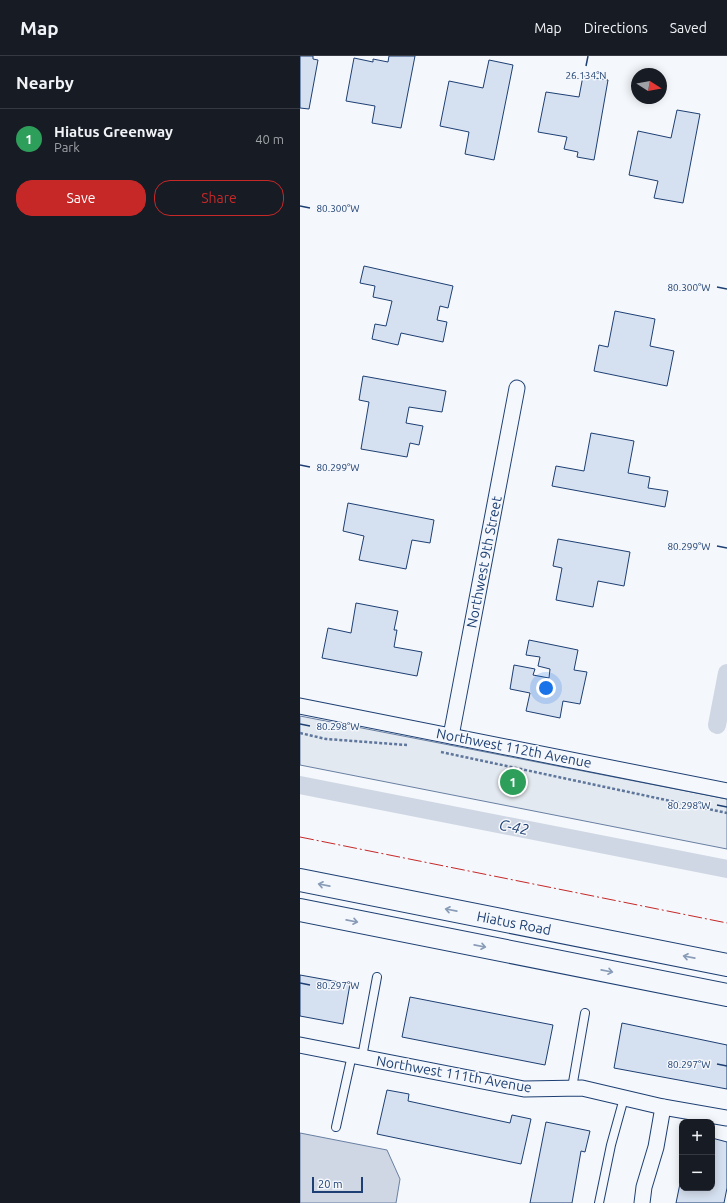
<!DOCTYPE html>
<meta charset="utf-8">
<style>
body{margin:0;font-family:Ubuntu,sans-serif;background:#20242c;color:#f1f3f6}
.controls{position:absolute;right:12px;bottom:12px;display:grid;overflow:hidden;border-radius:8px;box-shadow:0 2px 10px #0003}
.controls button{width:36px;height:36px;display:grid;place-items:center;padding:0;border:0;border-bottom:1px solid #363941;background:#171b24;color:#f1f3f6;font:20px sans-serif}
.compass{position:absolute;left:331px;top:12px;width:36px;height:36px;border-radius:50%;background:#171b24;box-shadow:0 2px 10px #0003;rotate:101deg}
.scale{position:absolute;left:12px;bottom:10px;width:51px;box-sizing:border-box;padding-left:4px;border:2px solid #1d3f73;border-top:0;font-size:11px;line-height:14px;white-space:nowrap;color:#1d3f73;-webkit-text-stroke:3px #f4f7fb;paint-order:stroke}
.you{position:absolute;left:246px;top:632px;width:14px;height:14px;margin:-10px;border:3px solid #fff;border-radius:50%;background:#1a73e8;box-shadow:0 0 0 6px #1a73e833}
.badge{display:grid;place-items:center;width:26px;height:26px;border-radius:50%;background:#c62828;color:#fff;font-size:13px;font-weight:700}
.pin{position:absolute;translate:-50% -50%;border:2px solid #fff;box-shadow:0 1px 4px #0006}
.list{margin:0;padding:0;list-style:none}
h2{display:flex;justify-content:space-between;align-items:center;height:52px;margin:0;padding:0 16px;font-size:17px}
h2 small{font-size:13px;font-weight:400;color:#9ea1a6}
.list li{display:grid;grid-template-columns:26px 1fr auto;gap:12px;align-items:center;box-sizing:border-box;height:60px;padding:0 16px;border-top:1px solid #363941}
.list b{display:block;font-size:15px;white-space:nowrap}
.list p{margin:0;font-size:13px;white-space:nowrap;color:#9ea1a6}
.list em{font-size:13px;font-style:normal;color:#9ea1a6}
.actions{display:flex;gap:8px;padding:12px 16px}
.actions a{flex:1;padding:9px 0;border:1px solid #c62828;border-radius:16px;text-align:center;font-size:14px;color:#c62828}
.actions .main{background:#c62828;color:#fff}
.map{position:relative;flex:none;width:427px;height:1147px;overflow:hidden}
header{display:flex;align-items:center;gap:24px;box-sizing:border-box;height:56px;padding:0 20px;background:#171b24;border-bottom:1px solid #363941}
header strong{font-size:19px}
nav{display:flex;gap:22px;margin-inline-start:auto;font-size:14px}
main{display:flex}
aside{flex:1;background:#171b24}
.map>svg:first-child{display:block}
</style>
<header>
<strong>Map</strong>
<nav><a>Map</a><a>Directions</a><a>Saved</a></nav>
</header>
<main>
<aside>
<h2>Nearby<small></small></h2>
<ul class="list">
<li><span class="badge" style="background:#2e9e5b">1</span><div><b>Hiatus Greenway</b><p>Park</p></div><em>40 m</em></li>
</ul>
<div class="actions"><a class="main">Save</a><a>Share</a></div>
</aside>
<div class="map">
<svg width="427" height="1147" viewBox="0 0 427 1147">
<rect width="100%" height="100%" fill="#f4f7fb"/>
<polygon fill="#e3e9f0" stroke="#687fa3" points="0,660 427,743 427,793 0,709"/>
<polygon fill="#cfd7e4" stroke="#687fa3" points="0,1077 87,1094 100,1123 96,1147 0,1147"/>
<g fill="none" stroke-linecap="round" stroke-linejoin="round">
<g stroke="#cfd7e4" stroke-width="18">
<polyline points="417,669 427,617"/>
<polyline points="0,729 427,813"/>
</g>
</g>
<g fill="#d5e0f0" stroke="#1d3f73">
<polygon points="0,0 13,0 13,3 18,4 9,53 0,52"/>
<polygon points="89,0 115,0 101,72 72,67 75,50 46,45 54,2 73,6 73,3 88,6"/>
<polygon points="189,4 213,9 194,104 165,98 169,76 140,70 149,25 183,32"/>
<polygon points="283,20 308,24 294,104 277,101 278,96 264,93 267,81 238,76 246,36 279,41"/>
<polygon points="377,54 400,58 383,147 354,142 358,125 329,119 338,75 371,82"/>
<polygon points="64,210 153,230 148,252 140,250 137,264 147,266 143,286 101,277 98,289 72,283 75,268 86,270 92,245 73,241 75,230 60,227"/>
<polygon points="315,255 355,263 350,290 374,295 367,330 294,315 299,289 308,291"/>
<polygon points="63,320 146,335 142,356 109,351 106,367 123,370 119,389 110,387 107,401 61,393 69,346 59,344"/>
<polygon points="291,377 334,385 328,417 350,421 348,432 368,435 365,451 252,430 256,410 284,415"/>
<polygon points="48,447 134,464 130,487 112,484 106,513 59,504 64,480 43,475"/>
<polygon points="258,483 330,496 324,530 298,525 293,551 256,544 262,512 253,510"/>
<polygon points="56,547 98,555 94,574 97,574 94,591 122,596 117,620 22,602 28,572 51,577"/>
<polygon points="229,584 278,594 274,614 287,616 280,648 263,645 260,662 226,655 230,637 210,633 214,609 235,613 233,619 249,622 250,613 238,610 240,601 226,599"/>
<polygon points="0,919 50,928 43,968 0,960"/>
<polygon points="110,941 253,969 245,1009 102,981"/>
<polygon points="322,967 427,989 427,1033 314,1012"/>
<polygon points="87,1034 109,1038 108,1045 210,1067 212,1059 231,1063 221,1108 77,1078"/>
<polygon points="246,1066 290,1075 285,1096 281,1095 272,1147 230,1147"/>
<polygon points="412,1082 427,1086 427,1132 424,1147 376,1147 382,1118 382,1132 412,1132"/>
</g>
<g fill="none" stroke-linecap="round" stroke-linejoin="round">
<defs>
<g id="service">
<polyline points="62,1001 77,921"/>
<polyline points="272,1032 285,957"/>
<polyline points="36,1071 52,999"/>
<polyline points="299,1147 311,1089 324,1042"/>
</g>
<g id="minor">
<polyline points="0,650 427,735"/>
<polyline points="151,680 217,332"/>
<polyline points="0,989 224,1033 282,1032 363,1051 427,1062"/>
<polyline points="342,1147 344,1131 356,1091 363,1051"/>
</g>
<g id="secondary">
<polyline points="0,824 427,909"/>
<polyline points="0,854 427,939"/>
</g>
</defs>
<use href="#service" stroke="#1d3f73" stroke-width="10"/>
<use href="#minor" stroke="#1d3f73" stroke-width="17"/>
<use href="#secondary" stroke="#1d3f73" stroke-width="24"/>
<g stroke="#5e769c" stroke-width="2.5" stroke-dasharray="3 2" stroke-linecap="butt">
<polyline points="0,677 26,683 107,689"/>
<polyline points="141,696 427,757"/>
</g>
<use href="#service" stroke="#f4f7fb" stroke-width="8"/>
<use href="#minor" stroke="#f4f7fb" stroke-width="15"/>
<use href="#secondary" stroke="#f4f7fb" stroke-width="22"/>
<polyline stroke="#c62828" stroke-width="1" stroke-dasharray="14 3 2 3" stroke-linecap="butt" points="0,781 427,867"/>
</g>
<defs><path id="oneway-shaft" d="M-6 0H5M1.5-3L5.5 0L1.5 3" fill="none" stroke-width="1.6" stroke-linecap="round" stroke-linejoin="round"/></defs>
<g stroke="#889bb7">
<use href="#oneway-shaft" transform="translate(24 829) rotate(-169)"/>
<use href="#oneway-shaft" transform="translate(151 854) rotate(-169)"/>
<use href="#oneway-shaft" transform="translate(52 865) rotate(11)"/>
<use href="#oneway-shaft" transform="translate(180 890) rotate(11)"/>
<use href="#oneway-shaft" transform="translate(389 901) rotate(-169)"/>
<use href="#oneway-shaft" transform="translate(307 915) rotate(11)"/>
</g>
<path fill="none" stroke="#1d3f73" stroke-width="1.5" d="M 286,10 L 288,0M 0,150 L 10,152M 417,231 L 427,233M 0,409 L 10,411M 417,490 L 427,492M 0,668 L 10,670M 417,749 L 427,751M 0,927 L 10,929M 417,1008 L 427,1010"/>
<g text-anchor="middle" dominant-baseline="central" stroke-width="3" stroke-linejoin="round" paint-order="stroke">
<g font-size="14" fill="#1d3f73" stroke="#f4f7fb">
<text transform="translate(184 506) rotate(-79)">Northwest 9th Street</text>
<text transform="translate(214 692) rotate(11)">Northwest 112th Avenue</text>
<text transform="translate(214 867) rotate(11)">Hiatus Road</text>
<text transform="translate(154 1018) rotate(10)">Northwest 111th Avenue</text>
</g>
<g font-size="15" font-style="italic" fill="#1d3f73" stroke="#f4f7fb">
<text transform="translate(214 771) rotate(11)">C-42</text>
</g>
</g>
<g font-size="10" text-anchor="middle" fill="#1d3f73" stroke="#f4f7fb" stroke-width="3" stroke-linejoin="round" paint-order="stroke">
<text x="286" y="23">26.134°N</text>
<text x="38" y="156">80.300°W</text>
<text x="389" y="235">80.300°W</text>
<text x="38" y="415">80.299°W</text>
<text x="389" y="494">80.299°W</text>
<text x="38" y="674">80.298°W</text>
<text x="389" y="753">80.298°W</text>
<text x="38" y="933">80.297°W</text>
<text x="389" y="1012">80.297°W</text>
</g>
</svg>
<div class="controls">
<button>+</button>
<button>−</button>
</div>
<svg class="compass" viewBox="-18 -18 36 36"><path d="M0-13l5 13h-10z" fill="#e53935"/><path d="M0 13l5-13h-10z" fill="#9ea1a6"/></svg>
<div class="scale">20 m</div>
<div class="you"></div>
<div class="pin badge" style="left:213px;top:726px;background:#2e9e5b">1</div>
</div>
</main>
